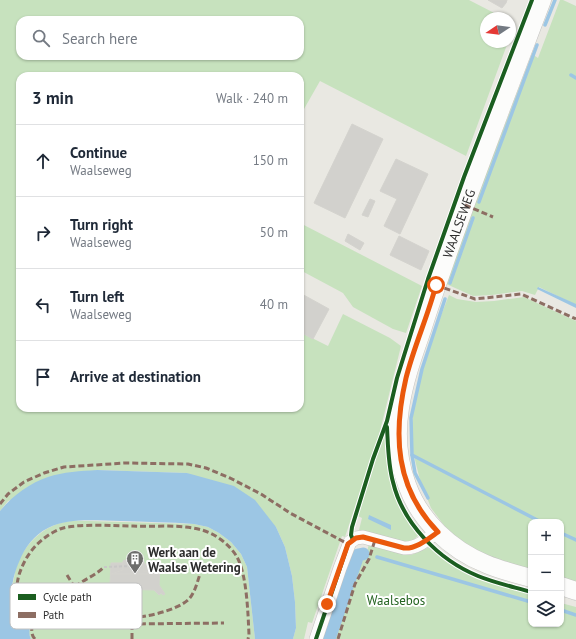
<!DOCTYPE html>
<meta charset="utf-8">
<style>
body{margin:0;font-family:"PT Sans",sans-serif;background:#f2f2f3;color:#1f2937}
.controls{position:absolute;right:12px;bottom:12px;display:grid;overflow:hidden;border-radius:8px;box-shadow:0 1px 3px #0004}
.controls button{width:36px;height:36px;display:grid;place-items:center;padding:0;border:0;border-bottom:1px solid #e0e1e3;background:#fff;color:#1f2937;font:20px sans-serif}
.compass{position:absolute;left:480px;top:12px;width:36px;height:36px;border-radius:50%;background:#fff;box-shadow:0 1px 3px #0004;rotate:257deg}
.stop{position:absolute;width:12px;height:12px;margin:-9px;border:3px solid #ea580c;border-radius:50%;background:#fff}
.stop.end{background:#ea580c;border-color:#fff;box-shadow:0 1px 4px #0008}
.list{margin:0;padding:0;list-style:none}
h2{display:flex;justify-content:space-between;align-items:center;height:52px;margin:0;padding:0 16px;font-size:17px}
h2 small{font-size:13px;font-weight:400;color:#747a83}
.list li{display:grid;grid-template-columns:26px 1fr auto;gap:12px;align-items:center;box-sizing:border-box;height:72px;padding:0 16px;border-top:1px solid #e0e1e3}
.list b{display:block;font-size:15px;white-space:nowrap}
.list p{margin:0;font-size:13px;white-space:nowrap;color:#747a83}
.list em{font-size:13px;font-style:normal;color:#747a83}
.icon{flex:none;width:22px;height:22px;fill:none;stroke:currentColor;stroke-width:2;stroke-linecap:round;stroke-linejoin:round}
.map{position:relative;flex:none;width:576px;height:639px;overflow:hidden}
.search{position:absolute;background:#fff;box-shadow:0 1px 3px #0004;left:16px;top:16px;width:288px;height:44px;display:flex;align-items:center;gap:10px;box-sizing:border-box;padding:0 14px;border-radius:12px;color:#747a83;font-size:15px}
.panel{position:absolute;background:#fff;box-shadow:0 1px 3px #0004;left:16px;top:72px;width:288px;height:340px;border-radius:12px}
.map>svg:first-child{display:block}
</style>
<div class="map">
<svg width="576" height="639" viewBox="0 0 576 639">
<rect width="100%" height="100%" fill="#e9e8e2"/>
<g fill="#c7e2be" fill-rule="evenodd">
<path d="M 0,0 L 469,0 L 504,18 L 486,18 L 486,42 L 508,42 L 466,156 L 320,81 L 300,116 L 300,76 L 20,76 L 20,408 L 300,408 L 300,332 L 328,346 L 343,314 L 390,338 L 401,346 L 379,435 L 345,537 L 342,536 L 312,623 L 308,622 L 304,639 L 293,639 L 296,628 L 295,602 L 292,576 L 285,547 L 276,527 L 187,473 L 97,470 L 8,501 L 0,511 ZM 20,20 L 300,20 L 300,56 L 20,56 Z"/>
<polygon points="560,0 563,0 576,6 576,305 539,287 535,295 522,291 492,295 473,296 444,283 532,54 538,58"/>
<polygon points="300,223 422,286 406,333 393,329 353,307 343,293 300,270"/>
<polygon points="449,295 457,299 476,302 494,301 524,297 576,321 576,583 561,579 561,522 531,522 531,570 472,550 449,532 431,508 420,480 410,440 415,397 433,336"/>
<path d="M 385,430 C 387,451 387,473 394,492 C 400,508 410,522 419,535 L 412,541 L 399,541 L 359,530 L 362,518 L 358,516 Z"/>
<path d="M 89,521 L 194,524 L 208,527 L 219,533 L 231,542 L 241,554 L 247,567 L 255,639 L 31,639 C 27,632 31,628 30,621 C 29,611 15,608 12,597 C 11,589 14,580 15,572 C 21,548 40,527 65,522 C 72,520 82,521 89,521 Z"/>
<polygon points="369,544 411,555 430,547 450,564 477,579 531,594 531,624 561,624 561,603 576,607 576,639 332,639 359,559 366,555"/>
</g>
<g fill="#9cc6e4">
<polygon points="538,287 576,304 576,308 537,289"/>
<path d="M 97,470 L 187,473 L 234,486 L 255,500 L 276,527 L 285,547 L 292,576 L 295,602 L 296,628 L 293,639 L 255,639 L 247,567 L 241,554 L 231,542 L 219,533 L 208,527 L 194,524 C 170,522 145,522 121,521 C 97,521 70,517 48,528 C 34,535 25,547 19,562 C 15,571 10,587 13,597 C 16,608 27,610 30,618 C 32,625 27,632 31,639 L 0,639 L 0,511 C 12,496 30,483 48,477 C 63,472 81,471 97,470 Z"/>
<polygon points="369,515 391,525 391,530 368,519"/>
</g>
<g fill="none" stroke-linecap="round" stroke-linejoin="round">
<g stroke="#9cc6e4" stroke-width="3.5">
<polyline points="545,25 555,0"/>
<polyline points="571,75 576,78"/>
<polyline points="479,202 537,45"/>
<polyline points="450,283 473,218"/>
<polyline points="445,299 422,369 411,418 412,455 541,522"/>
<polyline points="412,455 415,473 428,498"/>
<polyline points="561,533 576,540"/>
<polyline points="377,557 531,602"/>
<polyline points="561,610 576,615"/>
</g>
<polyline stroke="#9cc6e4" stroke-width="13" points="329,639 358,555 363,554"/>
</g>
<g fill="#d2d1cd" stroke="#d4d3ce">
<polygon points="488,0 507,0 506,3 502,8"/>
<polygon points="352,124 383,139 345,218 314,203"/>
<polygon points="396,159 428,174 400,234 384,226 397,199 380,191"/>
<polygon points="370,199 375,201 368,217 362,215"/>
<polygon points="348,234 364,243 360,250 345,241"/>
<polygon points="399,236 429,251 421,270 390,255"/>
<polygon points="300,293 329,309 313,339 300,332"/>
<polygon points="124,560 144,561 144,564 160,564 159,585 165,594 163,595 161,593 159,595 154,590 114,589 109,593 107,591 105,593 103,591 110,583 111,563 123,563"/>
<polygon points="123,561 144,562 143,571 155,574 111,574 123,570"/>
</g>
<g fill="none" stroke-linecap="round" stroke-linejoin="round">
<defs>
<path id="street" d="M 316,639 L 340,568 L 350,542 L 356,538 L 363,537 L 404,548 C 416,549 428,539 437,532"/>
<g id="secondary">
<path id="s1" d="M 531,578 C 516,574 500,570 486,564 C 451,550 420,521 407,485 C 398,461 396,433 400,408 C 404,381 413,356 422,330 C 430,304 439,279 448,253 C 478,168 510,84 542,0"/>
<polyline points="561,586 576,591"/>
</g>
</defs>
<use href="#street" stroke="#c4c3c2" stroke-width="14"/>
<use href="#secondary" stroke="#c4c3c2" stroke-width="19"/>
<polyline stroke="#c8c8c7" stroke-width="2" stroke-dasharray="3 2" stroke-linecap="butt" points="104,567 131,566"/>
<use href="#street" stroke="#fcfcfb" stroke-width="13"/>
<use href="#secondary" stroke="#fcfcfb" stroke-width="18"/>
<g stroke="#8d6e63" stroke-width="3" stroke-dasharray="6 3" stroke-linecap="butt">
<polyline points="465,205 493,217"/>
<polyline points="436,285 475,299 521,294 576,319"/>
<polyline points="0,504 8,494 24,482 44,473 64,467 125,463 188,464 206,468 230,478 261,494 290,513 348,544"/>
<path d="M 67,575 C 75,588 83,603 98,609 C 107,613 120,616 131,617 C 145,618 178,610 189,599 C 195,592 197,583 200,574"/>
<path d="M 75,587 C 84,579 95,576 104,567"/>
<polyline points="59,620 107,622 132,624 224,623"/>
<path d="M 35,639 C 27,631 37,617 32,610 C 29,606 23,605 20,601 C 15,593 17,580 20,572 C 27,552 41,537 60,529 C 76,523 115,526 133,526 C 155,527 180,524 202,530 C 216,534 230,545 237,557 C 247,575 248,614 249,635 L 248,639"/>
<polyline points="132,639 132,590"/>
<polyline points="338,639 355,584 369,559 375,540"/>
</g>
<defs>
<g id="cycleway">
<path d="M 387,427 C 388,445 388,464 393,482 C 403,524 439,560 478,576 C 495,583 514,587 531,592"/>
<polyline points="316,639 340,568 348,544 353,540 351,535 352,527 373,459 387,421 397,378 428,279 464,177 532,0"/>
</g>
</defs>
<use href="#cycleway" stroke="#fff" stroke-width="6"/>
<use href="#cycleway" stroke="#1b5e20" stroke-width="4"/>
</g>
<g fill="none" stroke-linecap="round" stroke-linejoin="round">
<path stroke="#ea580c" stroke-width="5" d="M 327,604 L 348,544 L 356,538 L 363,537 L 404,548 C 416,549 428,539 438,532 C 395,488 393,434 406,378 C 414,346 428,316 436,285"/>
</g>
<defs>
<symbol id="building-pin" viewBox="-11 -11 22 30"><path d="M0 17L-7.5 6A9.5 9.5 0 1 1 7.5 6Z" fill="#6e6e6c" stroke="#fff"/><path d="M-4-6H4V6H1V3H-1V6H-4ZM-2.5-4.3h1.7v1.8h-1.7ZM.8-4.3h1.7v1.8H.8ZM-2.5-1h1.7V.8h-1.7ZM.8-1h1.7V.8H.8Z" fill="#fff"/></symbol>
</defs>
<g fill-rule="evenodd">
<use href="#building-pin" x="125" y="549" width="20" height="27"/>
</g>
<g text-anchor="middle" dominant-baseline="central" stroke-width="4" stroke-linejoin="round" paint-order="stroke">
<g font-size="13" fill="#2c2c2c" stroke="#fff">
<text stroke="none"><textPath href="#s1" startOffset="434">WAALSEWEG</textPath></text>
</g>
<g font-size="13" font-weight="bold" fill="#2c2c2c" stroke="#fff" text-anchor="start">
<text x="148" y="552">Werk aan de<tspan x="148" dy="15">Waalse Wetering</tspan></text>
</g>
<g font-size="13" fill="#246421" stroke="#fff">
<text x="396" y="600">Waalsebos</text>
</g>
</g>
<rect x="10" y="583" width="132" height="46" rx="6" fill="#fff" stroke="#c0c0c0" stroke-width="1"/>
<rect x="18" y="594" width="18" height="6" fill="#1b5e20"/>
<rect x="18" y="612" width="18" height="6" fill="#8d6e63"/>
<g font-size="11" fill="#2c2c2c">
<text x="43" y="601">Cycle path</text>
<text x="43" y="619">Path</text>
</g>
</svg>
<div class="controls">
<button>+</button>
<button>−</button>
<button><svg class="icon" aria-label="layers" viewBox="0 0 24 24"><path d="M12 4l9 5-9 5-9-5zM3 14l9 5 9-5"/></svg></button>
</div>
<svg class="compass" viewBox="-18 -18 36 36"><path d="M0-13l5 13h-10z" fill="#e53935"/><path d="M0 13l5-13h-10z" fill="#747a83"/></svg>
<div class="stop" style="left:436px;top:285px"></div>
<div class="stop end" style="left:327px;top:604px"></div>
<div class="search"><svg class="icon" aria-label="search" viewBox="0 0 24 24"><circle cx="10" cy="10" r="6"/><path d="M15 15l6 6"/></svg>Search here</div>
<section class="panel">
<h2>3 min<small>Walk · 240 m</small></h2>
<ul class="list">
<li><svg class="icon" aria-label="ahead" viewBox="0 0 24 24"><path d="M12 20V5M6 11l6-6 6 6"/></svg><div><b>Continue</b><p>Waalseweg</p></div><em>150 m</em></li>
<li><svg class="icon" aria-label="right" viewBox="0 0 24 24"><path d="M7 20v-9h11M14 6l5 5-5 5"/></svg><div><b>Turn right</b><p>Waalseweg</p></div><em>50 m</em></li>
<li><svg class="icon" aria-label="left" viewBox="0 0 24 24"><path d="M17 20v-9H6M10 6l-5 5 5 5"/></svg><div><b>Turn left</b><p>Waalseweg</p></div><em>40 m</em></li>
<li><svg class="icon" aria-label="arrive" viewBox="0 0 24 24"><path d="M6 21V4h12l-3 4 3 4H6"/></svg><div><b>Arrive at destination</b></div></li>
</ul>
</section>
</div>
